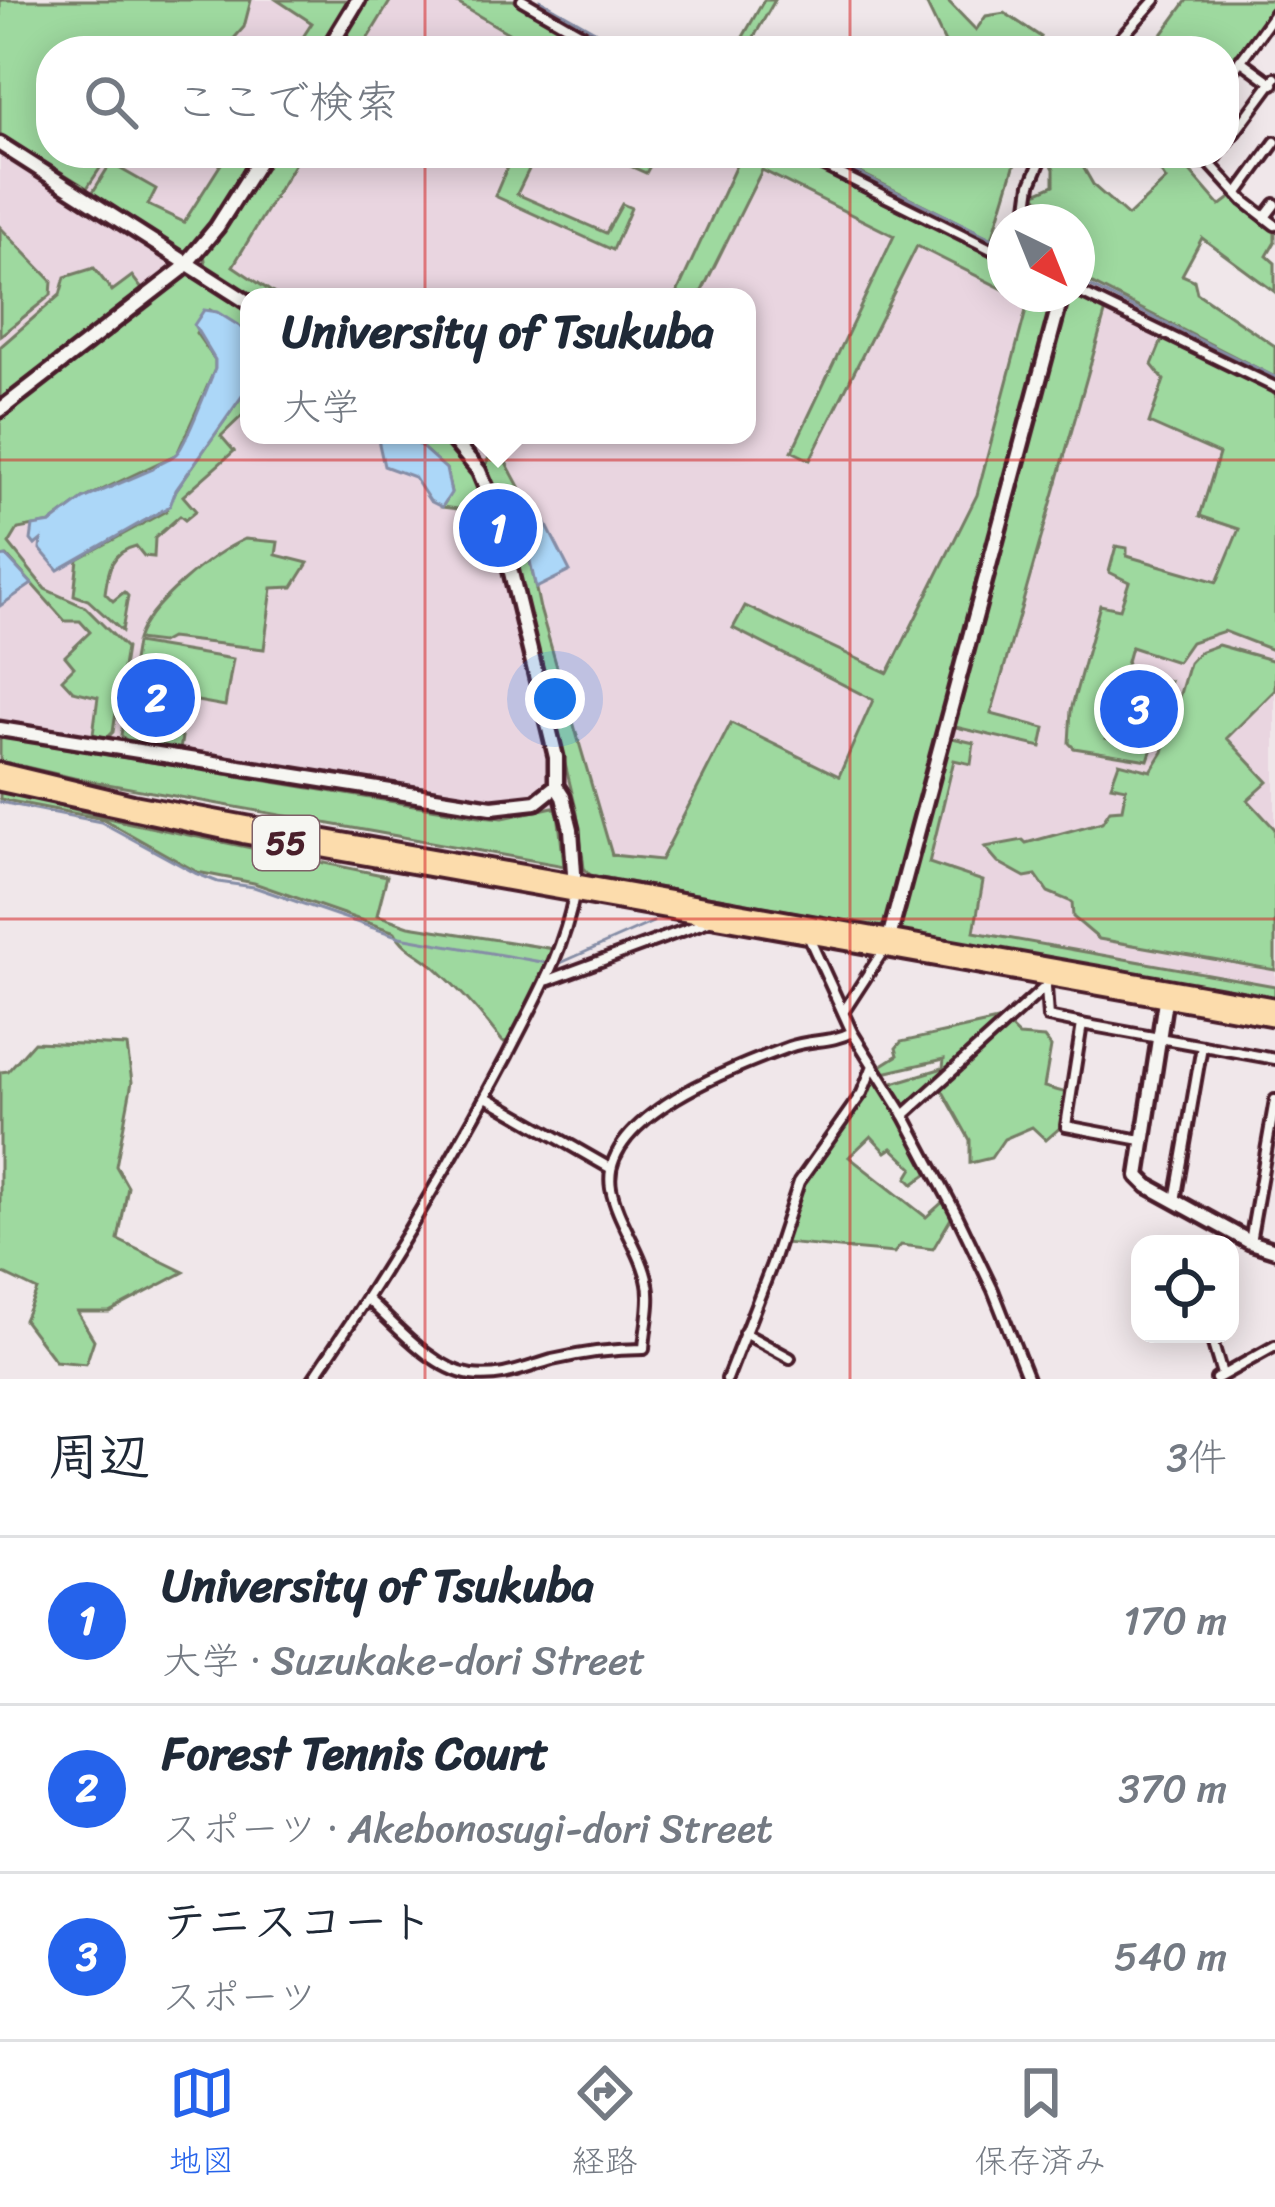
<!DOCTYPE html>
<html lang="ja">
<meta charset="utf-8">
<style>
body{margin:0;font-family:Sriracha,"Klee One",sans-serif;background:#f2f2f3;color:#1f2937}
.controls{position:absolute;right:36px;bottom:36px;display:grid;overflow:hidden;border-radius:24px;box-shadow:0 6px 30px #0003}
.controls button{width:108px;height:108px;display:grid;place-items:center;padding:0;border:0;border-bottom:3px solid #e0e1e3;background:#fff;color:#1f2937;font:60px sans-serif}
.compass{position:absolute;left:987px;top:204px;width:108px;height:108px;border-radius:50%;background:#fff;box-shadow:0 6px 30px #0003;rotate:137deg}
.you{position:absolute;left:555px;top:699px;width:42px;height:42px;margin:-30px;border:9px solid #fff;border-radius:50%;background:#1a73e8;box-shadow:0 0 0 18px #1a73e833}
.badge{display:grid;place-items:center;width:78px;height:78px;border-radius:50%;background:#2563eb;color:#fff;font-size:39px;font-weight:700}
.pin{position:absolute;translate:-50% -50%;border:6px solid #fff;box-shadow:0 3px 12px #0006}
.popup{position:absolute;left:240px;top:288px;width:516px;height:156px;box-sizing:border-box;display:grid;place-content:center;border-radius:24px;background:#fff;filter:drop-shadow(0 3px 9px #0005);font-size:39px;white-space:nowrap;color:#747a83}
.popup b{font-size:45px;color:#1f2937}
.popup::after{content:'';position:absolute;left:50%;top:100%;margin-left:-24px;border:24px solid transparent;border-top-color:#fff}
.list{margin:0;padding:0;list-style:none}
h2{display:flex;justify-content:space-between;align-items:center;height:156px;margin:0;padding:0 48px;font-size:51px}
h2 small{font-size:39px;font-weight:400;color:#747a83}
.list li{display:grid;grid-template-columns:78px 1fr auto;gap:36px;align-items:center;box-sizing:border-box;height:168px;padding:0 48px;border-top:3px solid #e0e1e3}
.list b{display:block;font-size:45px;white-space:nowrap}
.list p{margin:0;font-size:39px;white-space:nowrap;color:#747a83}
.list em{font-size:39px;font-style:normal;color:#747a83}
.icon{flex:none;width:66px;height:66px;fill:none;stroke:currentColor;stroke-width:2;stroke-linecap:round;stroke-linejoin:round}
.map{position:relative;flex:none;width:1275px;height:1379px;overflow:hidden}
.search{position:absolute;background:#fff;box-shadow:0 6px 30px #0003;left:36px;right:36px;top:36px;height:132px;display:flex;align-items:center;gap:30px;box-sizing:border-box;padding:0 42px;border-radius:48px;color:#747a83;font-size:45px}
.sheet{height:660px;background:#fff}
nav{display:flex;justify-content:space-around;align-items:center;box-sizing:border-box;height:168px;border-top:3px solid #e0e1e3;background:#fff;font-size:33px;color:#747a83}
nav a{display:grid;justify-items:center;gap:6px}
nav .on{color:#2563eb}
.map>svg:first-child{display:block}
</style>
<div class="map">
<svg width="1275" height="1379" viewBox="0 0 1275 1379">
<rect width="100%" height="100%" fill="#f0e7ea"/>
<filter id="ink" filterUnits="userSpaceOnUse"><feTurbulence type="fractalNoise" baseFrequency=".00833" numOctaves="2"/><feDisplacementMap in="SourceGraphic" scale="24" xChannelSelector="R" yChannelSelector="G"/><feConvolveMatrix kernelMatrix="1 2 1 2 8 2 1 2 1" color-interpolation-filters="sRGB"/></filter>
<g filter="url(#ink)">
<g fill="#e9d5e0" fill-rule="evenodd">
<path d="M 0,0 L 513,0 L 602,51 L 51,51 L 51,153 L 789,153 L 1005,260 L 1005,294 L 1058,294 L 879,927 L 590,876 L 575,868 L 74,778 L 0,761 ZM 249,297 L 747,297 L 747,435 L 249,435 Z"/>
<polygon points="1069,294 1275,393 1275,997 904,932 898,924"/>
</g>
<g fill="#9ed99f" stroke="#747c65" stroke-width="3">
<polygon points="0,0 251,0 244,27 223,51 51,51 51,153 110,153 87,188 0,134"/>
<polygon points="277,0 350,0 319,51 294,51 312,23"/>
<polygon points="367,0 391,0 360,51 335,51"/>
<polygon points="452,0 513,0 602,51 539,51"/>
<polygon points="764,0 775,0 746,51 735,51"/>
<polygon points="917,0 947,0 976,30 986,16 1005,13 1041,37 1031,51 949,51 927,5"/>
<polygon points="1187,0 1275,0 1275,8 1224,79 1224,51 1150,51"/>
<path d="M 117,153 L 130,153 L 119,168 L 156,189 L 148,205 L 184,222 L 228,153 L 256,153 C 239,181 211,240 182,252 L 91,195 Z"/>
<polygon points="272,153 301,153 233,266 279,297 255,297 206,267 204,254 218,239"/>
<polygon points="502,153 537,153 517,194 606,233 622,204 631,208 613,250 495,196 511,158"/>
<polygon points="601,153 657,153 646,173"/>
<polygon points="729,153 789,153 1005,260 1005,290 917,246 810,460 792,451 894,236 762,170 699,297 675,297 739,159"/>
<polygon points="821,153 1018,153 992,239"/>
<polygon points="1041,153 1075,153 1094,186 1128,216 1166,180 1148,153 1156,153 1157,158 1162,153 1174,153 1220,206 1233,196 1275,230 1275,242 1267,256 1275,263 1275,292 1202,238 1182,275 1194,280 1197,293 1275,346 1275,377 1077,276 1077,222 1063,222 1064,217 1033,194 1054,185 1054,169 1047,155"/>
<polygon points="0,227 52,281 51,295 0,336"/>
<polygon points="94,268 112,291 132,276 145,293 0,403 0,347 60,295 65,277"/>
<polygon points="191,275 249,312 249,332 210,310 196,333 215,360 215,369 177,454 83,499 51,523 18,529 9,544 45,589 85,607 126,648 113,732 107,738 93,734 98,697 73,691 62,679 74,667 65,656 90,632 80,621 65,621 7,556 0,557 0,419 183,277"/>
<polygon points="1012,294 1058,294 889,922 879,927 590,875 584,868 577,813 507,526 486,464 489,457 500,451 531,509 537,507 541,514 522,522 540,609 612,855 661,860 731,723 839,776 873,700 733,628 745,606 888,673 977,495 1028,303"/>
<polygon points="1075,294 1106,310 991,714 1045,728 1041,747 951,726 1067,296"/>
<polygon points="1163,338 1275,393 1275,651 1224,631 1191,642 1177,662 1131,647 1106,738 1152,748 1148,760 1074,748 1069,743 1071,710 1100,605 1120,609 1129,582 1109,572 1116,546 1127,548 1127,556 1217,582 1239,529 1200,516 1219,454 1149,423 1164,380 1152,365"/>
<path d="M 249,386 L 249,409 L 221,436 L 234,451 L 183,496 L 196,511 L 185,520 L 180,516 L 155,538 L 154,557 L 144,556 L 136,546 C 111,552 108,570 105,593 L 113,601 L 124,592 L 128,596 L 122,631 L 88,600 L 74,595 L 78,559 L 166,511 L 176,490 Z"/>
<path d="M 408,435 C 455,435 467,465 486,503 L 458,509 L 442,507 L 451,492 L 446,469 Z"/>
<path d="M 245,539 L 278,542 L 276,555 L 308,563 L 293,587 L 272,588 L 264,649 L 170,638 L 161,643 L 137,640 C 147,605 212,554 245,539 Z"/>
<polygon points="136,643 233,659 225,706 186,699 183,716 172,715 168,734 182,737 180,750 127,741 121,735"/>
<polygon points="1218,645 1275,661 1275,690 1227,738 1268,782 1248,800 1275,829 1275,970 1099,939 1073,917 1072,902 1048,892 1036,875 1025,877 998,862 985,847 1023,840 1026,843 1102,822 1110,810 1122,809 1126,788 1111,785 1119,763 1151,771 1163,752 1189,663 1199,652"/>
<polygon points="1127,671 1170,681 1151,745 1110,737"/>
<polygon points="0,737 480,816 503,818 553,807 558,812 564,866 74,778 0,761"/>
<polygon points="948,737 974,743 971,764 954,760 929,863 983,881 974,932 1275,986 1275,997 904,932 898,924"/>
<path d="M 0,790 L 116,820 L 387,876 L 377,915 L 409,926 L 554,949 L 542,983 L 511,1041 L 503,1042 C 483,1016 462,992 438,970 C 424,956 404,950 395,932 L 254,883 L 197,872 L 103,819 L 0,799 Z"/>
<polygon points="1002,1020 1019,1036 1044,1038 1051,1047 1044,1087 1071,1094 1063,1125 1046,1140 1032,1127 1004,1139 991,1158 970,1163 970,1140 942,1090 905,1111 890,1084 943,1068 944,1059 883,1073 879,1067 898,1055 896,1048 901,1042"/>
<polygon points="34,1042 127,1046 132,1082 116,1166 128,1187 118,1240 184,1272 109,1312 77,1312 94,1340 86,1364 55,1361 24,1320 37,1290 0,1272 0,1072 8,1071"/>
<polygon points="874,1076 903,1118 930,1172 913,1184 907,1178 913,1168 892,1148 886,1152 871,1136 849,1157 926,1217 945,1200 953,1215 933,1249 901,1245 894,1253 783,1243 803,1181"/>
</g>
<g fill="#acd7f8" stroke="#858da6" stroke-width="3">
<path d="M 204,310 L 217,312 L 249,332 L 249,386 L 176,490 L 170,506 L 58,570 L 40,549 L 41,540 L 35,545 L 31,540 L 33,526 L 51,523 L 83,499 L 153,469 C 161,459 169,461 177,453 C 186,445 208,385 215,369 L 215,360 L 194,325 Z"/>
<polygon points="377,435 408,435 446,469 451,493 442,507 430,501 414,477 384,466"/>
<polygon points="541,514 570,571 536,588 521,521"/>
<polygon points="6,556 32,584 0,606 0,557"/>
</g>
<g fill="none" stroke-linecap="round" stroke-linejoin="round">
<g stroke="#858da6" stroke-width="3">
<polyline points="540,0 630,51"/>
<polyline points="818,153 1005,245"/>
<polyline points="1077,280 1275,377"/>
<polyline points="0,802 101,822 195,873 218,882 254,887 400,937 547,963"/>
<polyline points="556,965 653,922"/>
</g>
<defs>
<g id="street">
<polyline points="522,0 611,51"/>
<polyline points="1109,51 1155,0"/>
<polyline points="1240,60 1273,84"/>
<polyline points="1224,84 1275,13"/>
<polyline points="1224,147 1275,78"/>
<polyline points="798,153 1005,256"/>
<polyline points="1200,153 1244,201 1275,225"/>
<polyline points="1211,165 1219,153"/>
<polyline points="1238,193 1275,142"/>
<polyline points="1265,217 1275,204"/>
<polyline points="1026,222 1031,184 1044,153"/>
<polyline points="1077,291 1275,387"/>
<polyline points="809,938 852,1032 904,1115 956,1213 993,1290 1028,1379"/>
<polyline points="549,980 709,921"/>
<polyline points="1046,987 1048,1017 1082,1024"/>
<polyline points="844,1011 885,948"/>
<polyline points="486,1097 610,1168"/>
<polyline points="904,1115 1046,986 1048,977"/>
<polyline points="1141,1140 1066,1126 1082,1024 1275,1059"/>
<polyline points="1175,1201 1202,1046"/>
<polyline points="1250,1242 1275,1100"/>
<path d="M 367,1299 C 396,1325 431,1368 471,1375 C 501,1379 524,1368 552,1360 C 582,1353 613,1349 644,1349 C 645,1329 652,1303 648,1284 C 642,1251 617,1221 611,1188 C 599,1117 737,1066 789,1047 C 811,1039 831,1043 852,1032"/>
<polyline points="744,1333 790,1358"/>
<polyline points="1210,1334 1222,1374"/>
<path d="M 313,1379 C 384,1275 449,1167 507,1056 C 534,1002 563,955 574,895"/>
<polyline points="727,1379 772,1264 799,1182 862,1093 872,1068"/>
<polyline points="1216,1379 1275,1346"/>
</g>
<g id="secondary">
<polyline points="327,51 358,0"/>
<polyline points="0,144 249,303"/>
<polyline points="0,410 181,270 217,227 264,153"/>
<polyline points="449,435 479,471 496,511 556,757 556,786 563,797 571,829 575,888"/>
<polyline points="0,729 492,807 536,802 556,786"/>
<polyline points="888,942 1062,294"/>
<polyline points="1166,994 1138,1176 1148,1186 1250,1242 1275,1250"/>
</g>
<g id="primary">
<polyline points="0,771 133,803 246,824 1275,1006"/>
<polyline points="0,783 243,835 1275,1018"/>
</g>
</defs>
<use href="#street" stroke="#4a1f2b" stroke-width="16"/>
<use href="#secondary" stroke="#4a1f2b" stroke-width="21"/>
<use href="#primary" stroke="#4a1f2b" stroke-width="22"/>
<use href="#street" stroke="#f6f6f2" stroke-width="8"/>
<use href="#secondary" stroke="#f6f6f2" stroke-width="12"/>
<use href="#primary" stroke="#fcdcac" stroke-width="14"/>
</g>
</g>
<path fill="none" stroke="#d62828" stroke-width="3" stroke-opacity="0.55" d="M 425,0 L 425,51M 850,0 L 850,51M 425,153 L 425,1379M 850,153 L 850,1379M 0,460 L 1275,460M 0,919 L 1275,919"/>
<g text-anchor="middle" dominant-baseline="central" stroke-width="10" stroke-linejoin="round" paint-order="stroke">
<rect fill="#f6f6f2" stroke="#7e6067" stroke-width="3" x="253" y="816" width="66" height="54" rx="9"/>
<g font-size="33" font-weight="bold" fill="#4a1f2b">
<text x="286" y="843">55</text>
</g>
</g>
</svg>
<div class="controls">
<button><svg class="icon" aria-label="locate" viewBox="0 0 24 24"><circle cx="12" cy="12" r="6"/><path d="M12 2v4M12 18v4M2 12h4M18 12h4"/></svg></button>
</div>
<svg class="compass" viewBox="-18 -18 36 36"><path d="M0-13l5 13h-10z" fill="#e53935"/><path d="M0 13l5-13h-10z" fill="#747a83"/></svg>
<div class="you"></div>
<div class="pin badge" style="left:498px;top:528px">1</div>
<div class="popup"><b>University of Tsukuba</b>大学</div>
<div class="pin badge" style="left:156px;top:698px">2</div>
<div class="pin badge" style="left:1139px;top:709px">3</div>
<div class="search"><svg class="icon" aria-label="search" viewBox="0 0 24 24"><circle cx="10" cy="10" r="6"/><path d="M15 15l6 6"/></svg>ここで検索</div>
</div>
<section class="sheet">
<h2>周辺<small>3件</small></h2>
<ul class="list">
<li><span class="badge">1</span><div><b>University of Tsukuba</b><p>大学 · Suzukake-dori Street</p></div><em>170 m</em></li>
<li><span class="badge">2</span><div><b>Forest Tennis Court</b><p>スポーツ · Akebonosugi-dori Street</p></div><em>370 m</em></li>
<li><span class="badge">3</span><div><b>テニスコート</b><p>スポーツ</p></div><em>540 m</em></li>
</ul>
</section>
<nav>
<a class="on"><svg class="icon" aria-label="map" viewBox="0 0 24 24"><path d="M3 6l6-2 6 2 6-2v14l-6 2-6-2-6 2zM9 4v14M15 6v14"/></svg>地図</a>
<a><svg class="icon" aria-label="directions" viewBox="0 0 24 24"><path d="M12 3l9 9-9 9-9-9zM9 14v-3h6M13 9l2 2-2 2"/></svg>経路</a>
<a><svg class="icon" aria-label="saved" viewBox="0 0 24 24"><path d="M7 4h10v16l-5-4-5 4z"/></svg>保存済み</a>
</nav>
